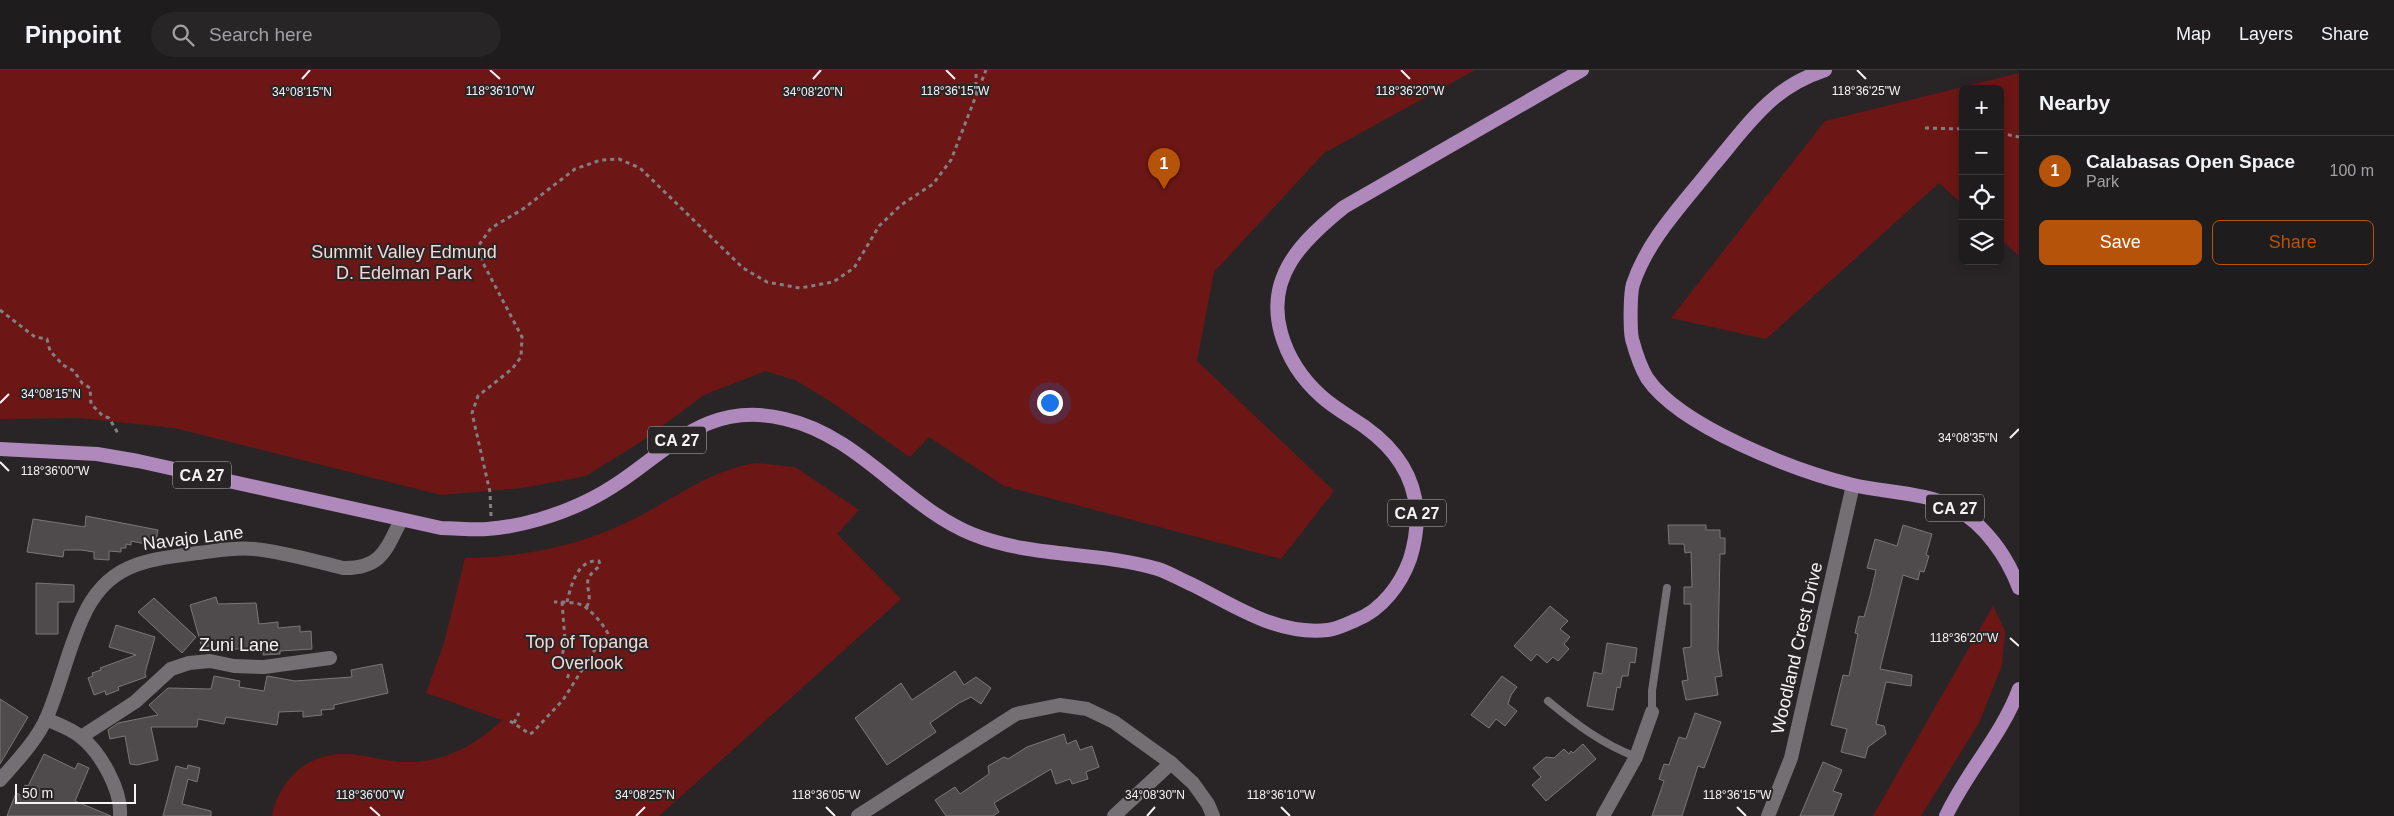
<!DOCTYPE html>
<meta charset="utf-8">
<style>
body{margin:0;font-family:Arial,sans-serif;background:#272526;color:#f1f3f6}
.controls{position:absolute;right:15px;top:15px;display:grid;overflow:hidden;border-radius:8px;box-shadow:0 2px 12px #0003}
.controls button{width:45px;height:45px;display:grid;place-items:center;padding:0;border:0;border-bottom:1px solid #3c3a3b;background:#1f1c1d;color:#f1f3f6;font:25px sans-serif}
.scale{position:absolute;left:15px;bottom:12px;width:121px;box-sizing:border-box;padding-left:5px;border:2px solid #f6f3f5;border-top:0;font-size:14px;line-height:18px;white-space:nowrap;color:#f6f3f5;-webkit-text-stroke:4px #292527;paint-order:stroke}
.you{position:absolute;left:1049px;top:332px;width:18px;height:18px;margin:-12px;border:4px solid #fff;border-radius:50%;background:#1a73e8;box-shadow:0 0 0 8px #1a73e833}
.badge{display:grid;place-items:center;width:32px;height:32px;border-radius:50%;background:#b45309;color:#fff;font-size:16px;font-weight:700}
.pin{position:absolute;translate:-50% -41px;filter:drop-shadow(0 1px 2px #0008)}
.pin::after{content:'';position:absolute;top:26px;width:18px;height:15px;background:inherit;clip-path:polygon(0 0,100% 0,50% 100%)}
.list{margin:0;padding:0;list-style:none}
h2{display:flex;justify-content:space-between;align-items:center;height:65px;margin:0;padding:0 20px;font-size:21px}
h2 small{font-size:16px;font-weight:400;color:#a1a1a4}
.list li{display:grid;grid-template-columns:32px 1fr auto;gap:15px;align-items:center;box-sizing:border-box;height:70px;padding:0 20px;border-top:1px solid #3c3a3b}
.list b{display:block;font-size:19px;white-space:nowrap}
.list p{margin:0;font-size:16px;white-space:nowrap;color:#a1a1a4}
.list em{font-size:16px;font-style:normal;color:#a1a1a4}
.actions{display:flex;gap:10px;padding:15px 20px}
.actions a{flex:1;padding:11px 0;border:1px solid #b45309;border-radius:8px;text-align:center;font-size:18px;color:#b45309}
.actions .main{background:#b45309;color:#fff}
.icon{flex:none;width:28px;height:28px;fill:none;stroke:currentColor;stroke-width:2;stroke-linecap:round;stroke-linejoin:round}
.map{position:relative;flex:none;width:2019px;height:746px;overflow:hidden}
header{display:flex;align-items:center;gap:30px;box-sizing:border-box;height:70px;padding:0 25px;background:#1f1c1d;border-bottom:1px solid #3c3a3b}
header strong{font-size:24px}
nav{display:flex;gap:28px;margin-inline-start:auto;font-size:18px}
.search{width:350px;height:45px;background:#272526;display:flex;align-items:center;gap:12px;box-sizing:border-box;padding:0 18px;border-radius:28px;color:#a1a1a4;font-size:19px}
main{display:flex}
aside{flex:1;background:#1f1c1d}
.map>svg:first-child{display:block}
</style>
<header>
<strong>Pinpoint</strong>
<div class="search"><svg class="icon" aria-label="search" viewBox="0 0 24 24"><circle cx="10" cy="10" r="6"/><path d="M15 15l6 6"/></svg>Search here</div>
<nav><a>Map</a><a>Layers</a><a>Share</a></nav>
</header>
<main>
<div class="map">
<svg width="2019" height="746" viewBox="0 0 2019 746">
<rect width="100%" height="100%" fill="#292527"/>
<g fill="#6c1715">
<polygon points="0,0 1475,0 1324,83 1214,202 1197,291 1334,421 1281,489 1004,416 929,367 910,387 830,331 795,310 765,301 704,325 642,371 586,406 523,418 441,425 174,358 79,348 0,349"/>
<polygon points="2019,3 2019,186 2000,169 2000,19 1963,19 1963,135 1939,113 1766,269 1671,248 1825,51"/>
<path d="M 756,393 L 795,397 L 859,440 L 837,464 L 901,529 L 659,746 L 272,746 C 279,711 306,684 343,684 C 366,684 388,693 411,692 C 447,691 477,674 502,650 L 426,623 L 444,573 L 465,488 C 526,487 584,475 638,447 C 677,427 712,399 756,393 Z"/>
<polygon points="1993,536 2005,561 2002,595 1979,653 1921,746 1873,746"/>
</g>
<g fill="#4f4a4b" stroke="#7c7677">
<polygon points="86,446 158,460 155,476 131,471 131,475 126,474 126,478 121,478 121,482 109,481 109,490 94,489 94,482 81,480 64,480 63,487 27,482 33,449 85,457"/>
<polygon points="1668,455 1706,455 1706,460 1720,460 1720,468 1725,468 1725,484 1720,484 1718,580 1722,606 1715,607 1718,625 1686,630 1682,611 1688,610 1683,578 1691,577 1691,534 1684,534 1684,517 1692,517 1691,482 1685,483 1684,474 1669,474"/>
<polygon points="1903,455 1932,464 1926,485 1929,486 1924,502 1920,501 1918,510 1903,505 1880,599 1912,605 1911,616 1886,612 1876,654 1884,656 1886,664 1868,677 1865,688 1841,682 1847,659 1831,655 1843,605 1849,606 1858,564 1855,563 1859,546 1864,547 1870,526 1876,500 1867,498 1875,469 1897,476"/>
<polygon points="36,513 74,515 74,532 58,532 58,564 36,564"/>
<polygon points="216,527 218,534 256,533 259,554 278,552 278,558 300,556 300,562 311,561 312,579 280,581 280,584 263,585 263,579 233,579 233,576 225,577 225,571 202,578 190,535"/>
<polygon points="154,528 196,567 182,583 138,542"/>
<polygon points="1550,536 1568,551 1560,559 1570,567 1564,574 1569,579 1558,591 1553,587 1547,593 1537,584 1531,591 1514,576"/>
<polygon points="116,555 155,567 145,603 146,607 118,617 119,620 106,625 105,621 94,625 88,608 93,606 92,603 101,600 100,598 136,585 109,577"/>
<polygon points="1607,573 1637,578 1635,593 1630,592 1628,606 1622,606 1620,618 1617,617 1613,640 1587,636 1594,602 1602,604"/>
<polygon points="382,594 388,623 334,635 334,639 321,640 322,645 303,647 303,641 279,642 277,655 226,647 224,654 198,649 197,657 151,657 158,690 137,695 130,694 125,666 110,669 108,660 118,653 158,645 149,635 168,618 211,619 214,606 240,611 239,617 264,621 267,606 295,611 352,607 351,600"/>
<polygon points="955,601 964,615 976,607 991,618 981,634 971,627 959,633 930,653 936,662 887,695 855,648 901,613 912,630"/>
<polygon points="1502,606 1517,617 1511,625 1508,634 1517,641 1505,656 1496,649 1489,658 1471,645"/>
<polygon points="0,629 28,647 0,694"/>
<polygon points="1695,643 1721,652 1709,685 1704,698 1698,696 1682,746 1652,746 1664,711 1659,709 1664,694 1669,695 1679,667 1686,669"/>
<polygon points="1064,664 1067,674 1076,670 1080,680 1092,676 1099,697 1086,702 1088,709 1072,714 1070,709 1056,714 1051,699 994,733 999,742 993,746 946,746 935,730 955,717 960,724 989,704 988,696 1004,687 1008,689 1027,677"/>
<polygon points="1583,674 1596,689 1546,731 1532,715 1541,707 1533,698 1546,687 1554,688 1564,679 1569,684 1571,681 1573,683"/>
<polygon points="44,684 75,699 78,693 89,698 75,731 111,746 7,746 16,723 21,725 25,715 28,716"/>
<polygon points="1823,692 1842,700 1833,721 1842,724 1833,746 1800,746"/>
<polygon points="188,695 200,698 197,712 188,709 182,734 211,741 211,746 163,746 176,696 187,699"/>
</g>
<g fill="none" stroke-linecap="round" stroke-linejoin="round">
<g stroke="#837f81" stroke-width="3" stroke-dasharray="4 4" stroke-linecap="butt">
<polyline points="976,24 976,0"/>
<polyline points="1925,58 1963,59"/>
<polyline points="2000,63 2019,67"/>
<polyline points="0,240 35,267 47,269 50,281 63,295 74,301 82,313 90,318 91,334 103,346 109,348 119,365"/>
<polyline points="491,446 490,422 472,343 478,326 512,299 521,287 522,267 483,193 479,175 491,158 523,139 575,99 601,90 619,89 640,98 743,198 767,212 800,218 833,212 854,198 879,156 901,135 933,114 951,90 986,0"/>
<polyline points="562,532 565,570 562,587 573,593 567,609"/>
<path d="M 567,532 C 571,516 577,489 599,491 L 600,495 C 597,499 592,502 589,507 C 584,518 594,525 586,538"/>
<path d="M 510,651 L 530,664 L 532,663 L 563,630 L 599,573 L 608,565 C 608,559 589,538 582,535 C 574,532 563,532 554,532"/>
<polyline points="514,653 519,643"/>
</g>
<g stroke="#736f72" stroke-width="8">
<path d="M 1548,631 C 1577,655 1601,673 1636,687"/>
<polyline points="1652,642 1652,621 1667,518"/>
</g>
<g stroke="#736f72" stroke-width="14">
<path d="M 46,649 C 57,654 72,659 81,667 C 101,683 122,721 120,746"/>
<polyline points="81,667 135,632 171,599 189,593 210,591 234,596 264,597 330,588"/>
<path d="M 0,710 C 17,691 37,670 47,647 C 61,614 68,579 83,547 C 107,493 146,490 198,483 C 216,481 235,477 254,479 C 284,482 314,491 343,498 C 381,499 386,480 401,450"/>
<polyline points="858,746 1016,644 1060,635 1087,639 1114,652 1171,693 1193,713 1208,734 1213,746"/>
<polyline points="1114,746 1171,693"/>
<polyline points="1603,746 1636,687 1652,642"/>
<polyline points="1768,746 1791,688 1853,415"/>
</g>
<g stroke="#af89bb" stroke-width="14">
<path d="M 1825,0 C 1807,6 1788,16 1774,28 C 1750,48 1732,74 1712,97 C 1683,134 1648,169 1633,214 C 1630,224 1630,259 1632,269 C 1635,280 1641,298 1647,308 C 1680,357 1796,401 1853,415 C 1882,422 1930,423 1955,438 C 1985,455 2007,486 2019,518"/>
<path d="M 0,379 L 97,384 L 138,391 L 441,458 C 456,458 472,460 487,459 C 520,457 559,445 589,430 C 659,396 696,327 785,349 C 860,366 904,436 972,464 C 1031,488 1097,481 1158,499 C 1170,503 1181,510 1193,515 C 1235,536 1278,566 1328,560 C 1337,559 1347,554 1356,550 C 1382,540 1401,514 1410,489 C 1427,434 1411,390 1365,357 C 1351,347 1334,338 1321,326 C 1302,309 1288,288 1281,263 C 1265,206 1303,170 1344,137 L 1582,0"/>
<path d="M 1946,746 C 1967,701 2002,665 2019,619"/>
</g>
</g>
<path fill="none" stroke="#f6f3f5" stroke-width="2" d="M 490,0 L 500,9M 946,0 L 955,9M 1401,0 L 1410,9M 1857,0 L 1866,9M 302,9 L 310,0M 813,9 L 821,0M 0,333 L 9,324M 2010,368 L 2019,359M 0,392 L 9,401M 2010,568 L 2019,576M 370,737 L 380,746M 826,737 L 835,746M 1281,737 L 1290,746M 1737,737 L 1746,746M 636,746 L 645,737M 1147,746 L 1155,737"/>
<g text-anchor="middle" dominant-baseline="central" stroke-width="4" stroke-linejoin="round" paint-order="stroke">
<g fill="#292527" stroke="#b8b5b7" stroke-width="1">
<rect x="648" y="356.5" width="58" height="27" rx="4"/>
<rect x="173" y="391.5" width="58" height="27" rx="4"/>
<rect x="1926" y="424.5" width="58" height="27" rx="4"/>
<rect x="1388" y="429.5" width="58" height="27" rx="4"/>
</g>
<g font-size="16" font-weight="bold" fill="#f6f3f5">
<text x="677" y="370">CA 27</text>
<text x="202" y="405">CA 27</text>
<text x="1955" y="438">CA 27</text>
<text x="1417" y="443">CA 27</text>
</g>
<g font-size="18" fill="#f4d8d5" stroke="#292527">
<text x="404" y="182">Summit Valley Edmund<tspan x="404" dy="21">D. Edelman Park</tspan></text>
<text x="587" y="572">Top of Topanga<tspan x="587" dy="21">Overlook</tspan></text>
</g>
<g font-size="18" fill="#f6f3f5" stroke="#292527">
<text transform="translate(193 468) rotate(-7)">Navajo Lane</text>
<text x="239" y="575">Zuni Lane</text>
<text transform="translate(1797 578) rotate(-77)">Woodland Crest Drive</text>
</g>
</g>
<g font-size="12" text-anchor="middle" fill="#f6f3f5" stroke="#292527" stroke-width="4" stroke-linejoin="round" paint-order="stroke">
<text x="500" y="25">118°36'10"W</text>
<text x="955" y="25">118°36'15"W</text>
<text x="1410" y="25">118°36'20"W</text>
<text x="1866" y="25">118°36'25"W</text>
<text x="302" y="26">34°08'15"N</text>
<text x="813" y="26">34°08'20"N</text>
<text x="51" y="328">34°08'15"N</text>
<text x="1968" y="372">34°08'35"N</text>
<text x="55" y="405">118°36'00"W</text>
<text x="1964" y="572">118°36'20"W</text>
<text x="645" y="729">34°08'25"N</text>
<text x="1155" y="729">34°08'30"N</text>
<text x="370" y="729">118°36'00"W</text>
<text x="826" y="729">118°36'05"W</text>
<text x="1281" y="729">118°36'10"W</text>
<text x="1737" y="729">118°36'15"W</text>
</g>
</svg>
<div class="controls">
<button>+</button>
<button>−</button>
<button><svg class="icon" aria-label="locate" viewBox="0 0 24 24"><circle cx="12" cy="12" r="6"/><path d="M12 2v4M12 18v4M2 12h4M18 12h4"/></svg></button>
<button><svg class="icon" aria-label="layers" viewBox="0 0 24 24"><path d="M12 4l9 5-9 5-9-5zM3 14l9 5 9-5"/></svg></button>
</div>
<div class="scale">50 m</div>
<div class="you"></div>
<div class="pin badge" style="left:1164px;top:119px">1</div>
</div>
<aside>
<h2>Nearby<small></small></h2>
<ul class="list">
<li><span class="badge">1</span><div><b>Calabasas Open Space</b><p>Park</p></div><em>100 m</em></li>
</ul>
<div class="actions"><a class="main">Save</a><a>Share</a></div>
</aside>
</main>
